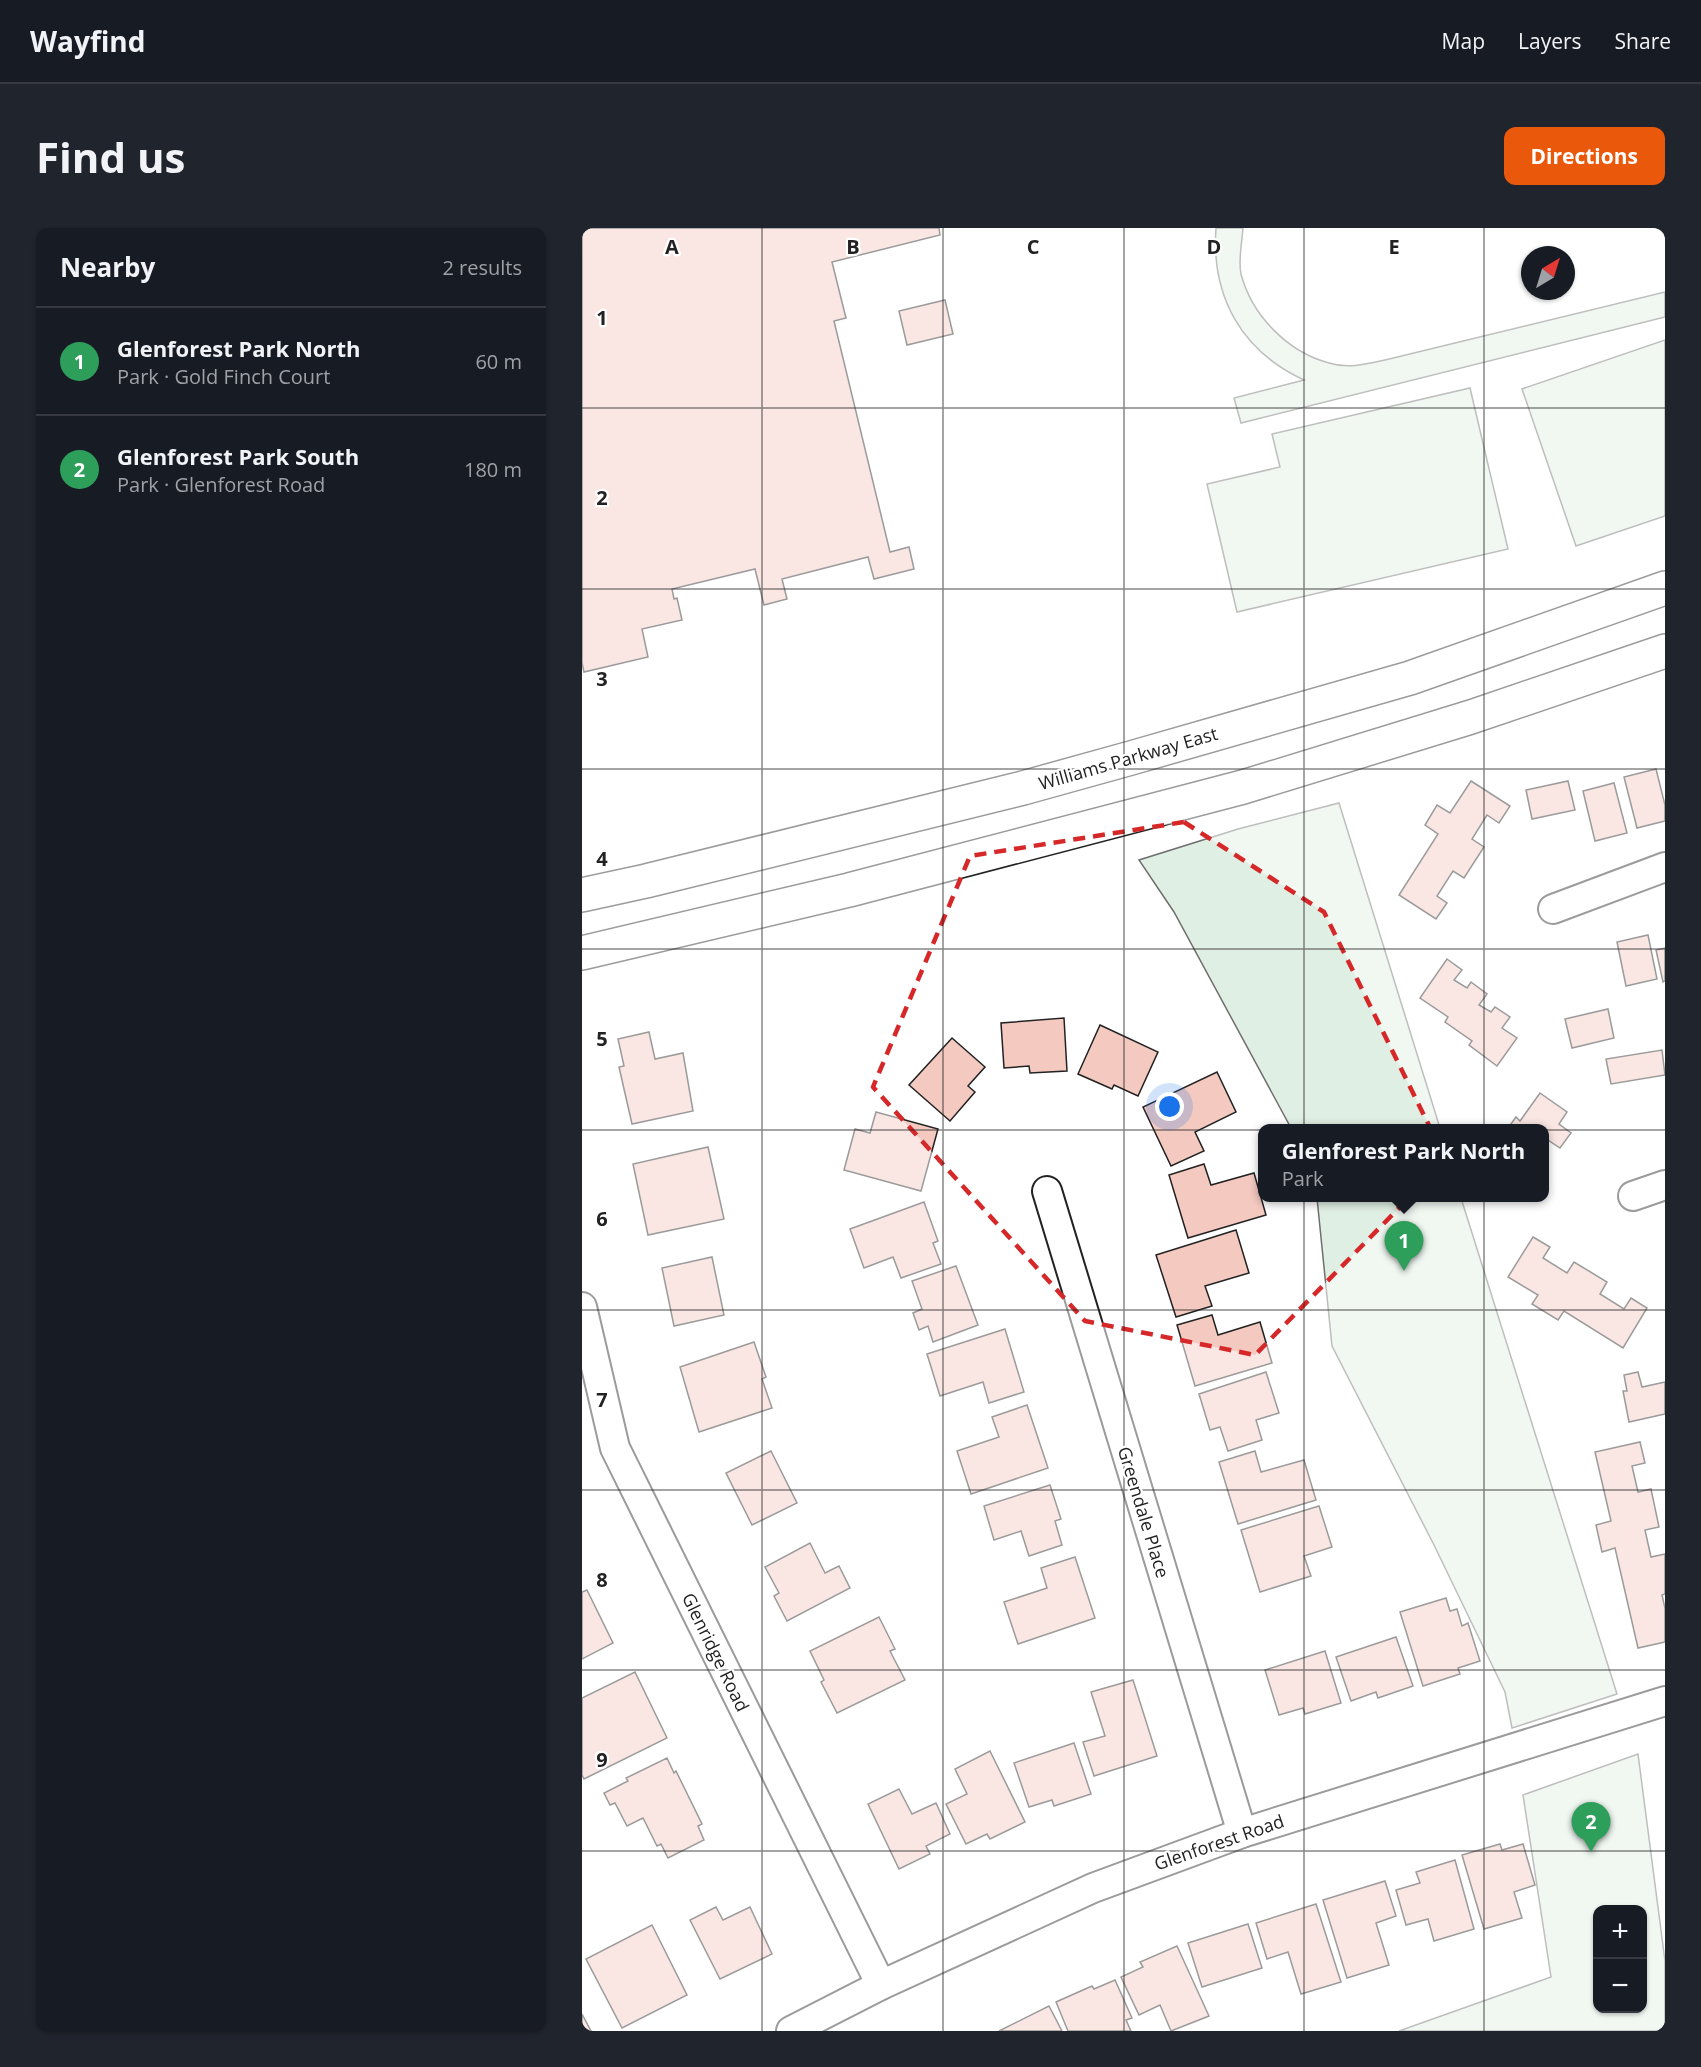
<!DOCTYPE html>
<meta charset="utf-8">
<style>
body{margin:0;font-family:"Open Sans",sans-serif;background:#20242c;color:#f1f3f6}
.controls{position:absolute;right:18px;bottom:18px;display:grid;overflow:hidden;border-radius:12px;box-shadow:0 2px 4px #0004}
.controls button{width:54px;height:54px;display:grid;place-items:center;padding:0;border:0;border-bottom:2px solid #363941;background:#171b24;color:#f1f3f6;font:30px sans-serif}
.compass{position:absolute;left:939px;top:18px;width:54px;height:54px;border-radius:50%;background:#171b24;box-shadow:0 2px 4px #0004;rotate:38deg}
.you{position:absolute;left:588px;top:879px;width:21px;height:21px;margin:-15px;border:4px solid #fff;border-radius:50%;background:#1a73e8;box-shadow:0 0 0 9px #1a73e833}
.badge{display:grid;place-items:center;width:39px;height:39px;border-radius:50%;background:#ea580c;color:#fff;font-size:20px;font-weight:700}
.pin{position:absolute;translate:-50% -50px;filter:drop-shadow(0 2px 3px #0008)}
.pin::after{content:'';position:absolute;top:32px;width:21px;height:18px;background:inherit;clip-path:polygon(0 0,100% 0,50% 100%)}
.popup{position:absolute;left:676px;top:896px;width:291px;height:78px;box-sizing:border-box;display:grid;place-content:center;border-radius:12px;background:#171b24;filter:drop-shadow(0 2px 4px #0005);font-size:20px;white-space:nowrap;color:#9ea1a6}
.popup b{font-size:22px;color:#f1f3f6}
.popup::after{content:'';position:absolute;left:50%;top:100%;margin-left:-12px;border:12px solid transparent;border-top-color:#171b24}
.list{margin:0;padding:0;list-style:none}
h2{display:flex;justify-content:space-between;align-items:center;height:78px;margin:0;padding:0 24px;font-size:26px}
h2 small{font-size:20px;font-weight:400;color:#9ea1a6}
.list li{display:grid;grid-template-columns:39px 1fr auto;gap:18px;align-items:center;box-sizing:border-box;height:108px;padding:0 24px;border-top:2px solid #363941}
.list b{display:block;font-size:22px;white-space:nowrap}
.list p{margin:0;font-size:20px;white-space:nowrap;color:#9ea1a6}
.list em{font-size:20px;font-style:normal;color:#9ea1a6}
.map{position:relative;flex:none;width:1083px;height:1803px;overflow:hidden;border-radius:12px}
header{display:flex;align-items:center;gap:36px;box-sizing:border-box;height:84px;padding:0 30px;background:#171b24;border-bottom:2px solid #363941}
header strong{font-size:28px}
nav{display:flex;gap:33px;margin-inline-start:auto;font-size:21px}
.intro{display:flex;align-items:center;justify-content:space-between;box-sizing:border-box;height:144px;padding:0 36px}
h1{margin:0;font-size:42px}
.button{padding:15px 27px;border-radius:12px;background:#ea580c;color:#fff;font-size:21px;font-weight:700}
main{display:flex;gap:36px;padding:0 36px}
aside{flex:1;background:#171b24;border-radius:12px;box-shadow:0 2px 4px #0004}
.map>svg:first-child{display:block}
</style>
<header>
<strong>Wayfind</strong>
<nav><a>Map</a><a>Layers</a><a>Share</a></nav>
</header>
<div class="intro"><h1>Find us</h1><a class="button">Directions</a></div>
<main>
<aside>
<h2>Nearby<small>2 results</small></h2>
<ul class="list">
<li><span class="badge" style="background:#2e9e5b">1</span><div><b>Glenforest Park North</b><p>Park · Gold Finch Court</p></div><em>60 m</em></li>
<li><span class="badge" style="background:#2e9e5b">2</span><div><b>Glenforest Park South</b><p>Park · Glenforest Road</p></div><em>180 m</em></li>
</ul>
</aside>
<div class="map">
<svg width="1083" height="1803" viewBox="0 0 1083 1803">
<rect width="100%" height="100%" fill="#fff"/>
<g fill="#e0efe3" stroke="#6f6f6f" stroke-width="1.5" fill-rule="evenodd">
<path d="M 634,0 L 661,0 C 660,14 656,33 659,46 C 670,88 706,124 747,135 C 766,141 785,136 803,132 L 1083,64 L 1083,89 L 659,195 L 652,170 L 722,152 C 659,123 629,68 634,0 Z"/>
<polygon points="1083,112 1083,288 994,318 940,161"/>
<polygon points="888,160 926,321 655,384 625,256 698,239 690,206"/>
<polygon points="757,575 858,900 709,900 592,684 557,632 656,601"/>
<polygon points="735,970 879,970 1035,1466 930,1500 923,1464 852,1317 750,1118"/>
<path d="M 1056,1526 L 1083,1733 L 1083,1803 L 817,1803 L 969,1749 L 941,1567 ZM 1016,1682 L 1060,1682 L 1060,1780 L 1016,1780 Z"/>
</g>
<g fill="#f3c9c0" stroke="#222" stroke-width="1.5">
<polygon points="0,0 357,0 358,7 250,34 264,90 252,93 308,324 327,319 332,341 292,351 286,329 200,351 205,371 182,377 173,341 90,361 92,371 95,370 100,392 60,401 66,429 2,444 0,435"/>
<polygon points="363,72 371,106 325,117 317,83"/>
<polygon points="1074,541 1083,577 1083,593 1055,600 1042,549"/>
<polygon points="889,553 928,578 917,595 905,587 890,611 902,619 882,650 871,643 855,668 865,675 854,691 817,667 856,606 843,597 855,577 868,585"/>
<polygon points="986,553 993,582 950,591 944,562"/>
<polygon points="1032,555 1045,605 1013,613 1001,563"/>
<polygon points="1066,707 1075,751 1044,758 1035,714"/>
<polygon points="1083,720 1083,753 1081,754 1074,722"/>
<polygon points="865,731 880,742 872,752 885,760 889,754 905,766 897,777 909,784 913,779 928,789 920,800 935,810 915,838 887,817 890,813 863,794 866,789 838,770"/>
<polygon points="1026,781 1032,810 990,820 983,791"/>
<polygon points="482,790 485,843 448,845 447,838 422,840 419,795"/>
<polygon points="518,797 576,824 556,868 532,857 530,861 496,846"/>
<polygon points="67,804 73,831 101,825 111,883 50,896 37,839 42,838 36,811"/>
<polygon points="370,810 403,839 386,858 393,864 368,893 327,857"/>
<polygon points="1080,822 1083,847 1029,856 1024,831"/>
<polygon points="635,844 654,884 613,904 622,923 589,938 561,879"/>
<polygon points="958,865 985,884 977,896 989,905 978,920 963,910 963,900 926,900 934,889 938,893"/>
<polygon points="294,884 356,901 339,963 262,942 273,901 288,905"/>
<polygon points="126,919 142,991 66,1007 51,936"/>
<polygon points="622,936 629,957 672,945 684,987 606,1010 587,947"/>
<polygon points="342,974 356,1013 351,1015 359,1036 319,1050 311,1029 282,1040 268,1001"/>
<polygon points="654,1002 667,1045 623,1058 630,1078 594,1089 574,1027"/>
<polygon points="951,1009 968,1019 961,1030 985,1045 992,1034 1025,1054 1018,1066 1042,1081 1049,1070 1065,1080 1041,1120 982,1083 976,1092 950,1076 956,1067 926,1049"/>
<polygon points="130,1029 142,1087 92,1098 80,1040"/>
<polygon points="374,1038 396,1097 351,1114 346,1098 337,1102 331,1085 340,1081 330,1053"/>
<polygon points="630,1087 636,1107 678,1094 690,1135 613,1158 595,1097"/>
<polygon points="423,1101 442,1164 407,1175 401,1154 358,1168 345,1126"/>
<polygon points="172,1114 184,1149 180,1151 190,1180 117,1204 98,1139"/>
<polygon points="684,1144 697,1185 674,1192 680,1212 646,1223 638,1199 628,1202 617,1166"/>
<polygon points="1056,1144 1060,1159 1083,1154 1083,1186 1047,1194 1041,1163 1045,1163 1042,1147"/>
<polygon points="445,1177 466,1240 389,1266 375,1223 417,1209 410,1189"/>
<polygon points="1058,1214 1063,1235 1050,1238 1056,1264 1069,1261 1077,1299 1063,1302 1069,1329 1083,1326 1083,1366 1080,1367 1083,1380 1083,1414 1056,1420 1033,1320 1020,1324 1014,1297 1029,1293 1013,1224"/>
<polygon points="189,1223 215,1275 170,1297 144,1245"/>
<polygon points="673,1223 679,1244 722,1232 734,1272 656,1296 637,1234"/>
<polygon points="468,1257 479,1291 473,1293 480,1317 447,1328 439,1303 412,1312 402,1278"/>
<polygon points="737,1278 750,1319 722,1328 729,1348 678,1364 659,1302"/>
<polygon points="228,1315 243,1345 257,1338 268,1360 205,1393 192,1368 197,1365 183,1339"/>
<polygon points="493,1329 513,1390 436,1416 422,1374 465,1360 459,1340"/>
<polygon points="5,1362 31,1415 0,1431 0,1364"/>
<polygon points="864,1370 868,1383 875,1381 880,1398 886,1395 898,1433 876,1440 878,1446 841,1458 818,1384"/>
<polygon points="297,1389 313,1421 308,1423 323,1452 255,1485 239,1454 242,1452 228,1423"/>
<polygon points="814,1409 831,1458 796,1470 794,1464 769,1473 754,1429"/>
<polygon points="743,1423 759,1475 723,1486 721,1480 697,1487 683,1442"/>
<polygon points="53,1444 85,1510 2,1551 0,1547 0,1470"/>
<polygon points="551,1452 575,1528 512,1548 501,1514 523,1508 509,1464"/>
<polygon points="492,1515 509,1566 472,1578 470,1572 447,1579 432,1535"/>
<polygon points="408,1523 443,1594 408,1611 405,1606 384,1616 364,1576 385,1566 373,1541"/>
<polygon points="85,1530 92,1545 94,1543 120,1596 116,1598 122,1612 86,1630 79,1616 75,1618 61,1590 45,1598 33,1575 28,1577 22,1565 46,1553 44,1550"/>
<polygon points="317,1561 330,1586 354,1575 368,1606 344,1618 348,1626 317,1641 286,1576"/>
<polygon points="918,1616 920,1622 941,1616 953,1657 932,1664 940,1690 902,1701 880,1627"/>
<polygon points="873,1632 892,1701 852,1713 846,1691 824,1697 814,1662 838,1655 834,1644"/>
<polygon points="803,1653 814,1688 794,1695 807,1737 765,1750 741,1672"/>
<polygon points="734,1676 759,1754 719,1766 706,1724 685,1731 674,1695"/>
<polygon points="134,1679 141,1692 168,1679 190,1726 138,1751 108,1692"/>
<polygon points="666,1696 680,1740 620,1759 606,1715"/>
<polygon points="70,1697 105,1767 40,1800 4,1731"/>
<polygon points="595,1718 627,1788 589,1803 578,1777 557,1787 539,1749 561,1739 558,1734"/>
<polygon points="533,1752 550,1790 544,1792 549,1803 486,1803 474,1774 510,1758 512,1761"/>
<polygon points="467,1778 480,1803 417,1803"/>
<polygon points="0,1786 9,1803 0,1803"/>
</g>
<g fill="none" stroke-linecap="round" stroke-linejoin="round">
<defs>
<g id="street">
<polyline points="971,681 1083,639"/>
<polyline points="465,963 660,1605"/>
<polyline points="1051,968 1083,957"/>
<polyline points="0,1079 33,1220 299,1757"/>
<polyline points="209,1803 299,1757 511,1660 660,1605 1083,1473"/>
</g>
<g id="secondary">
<polyline points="0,667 64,653 441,560 549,530 828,450 1083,360"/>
<polyline points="0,725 267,662 661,559 889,489 1083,423"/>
</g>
</defs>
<use href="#street" stroke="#222" stroke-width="32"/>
<use href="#secondary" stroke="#222" stroke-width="36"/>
<use href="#street" stroke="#fff" stroke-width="28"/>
<use href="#secondary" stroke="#fff" stroke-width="33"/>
</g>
<path d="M0 0H1083V1803H0ZM 602,594 L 742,684 L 864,932 L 673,1127 L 503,1093 L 291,859 L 388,628 Z" fill="#fff" fill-opacity=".55" fill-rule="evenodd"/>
<path fill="none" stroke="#d62828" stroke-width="4.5" stroke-dasharray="12 8" stroke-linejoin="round" d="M 602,594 L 742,684 L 864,932 L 673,1127 L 503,1093 L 291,859 L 388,628 Z"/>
<path fill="none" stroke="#222" stroke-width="1.5" stroke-opacity="0.55" d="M 180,0 L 180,1803M 361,0 L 361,1803M 542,0 L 542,1803M 722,0 L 722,1803M 902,0 L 902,1803M 0,180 L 1083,180M 0,361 L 1083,361M 0,541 L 1083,541M 0,721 L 1083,721M 0,902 L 1083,902M 0,1082 L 1083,1082M 0,1262 L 1083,1262M 0,1442 L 1083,1442M 0,1623 L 1083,1623"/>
<g text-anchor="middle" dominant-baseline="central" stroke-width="4.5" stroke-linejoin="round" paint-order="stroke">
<g font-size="18" fill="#222" stroke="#fff">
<text transform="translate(546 530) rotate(-16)">Williams Parkway East</text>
<text transform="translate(562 1284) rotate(73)">Greendale Place</text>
<text transform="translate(134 1424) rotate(64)">Glenridge Road</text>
<text transform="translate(637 1614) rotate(-19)">Glenforest Road</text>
</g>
</g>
<g font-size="20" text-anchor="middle" font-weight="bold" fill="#222" stroke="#fff" stroke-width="4.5" stroke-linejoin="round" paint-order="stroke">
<text x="90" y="26">A</text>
<text x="271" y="26">B</text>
<text x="451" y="26">C</text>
<text x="632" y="26">D</text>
<text x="812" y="26">E</text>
<text x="20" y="97">1</text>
<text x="20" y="277">2</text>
<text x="20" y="458">3</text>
<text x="20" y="638">4</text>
<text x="20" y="818">5</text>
<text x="20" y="998">6</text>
<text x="20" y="1179">7</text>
<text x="20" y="1359">8</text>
<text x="20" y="1539">9</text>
</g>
</svg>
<div class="controls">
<button>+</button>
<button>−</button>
</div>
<svg class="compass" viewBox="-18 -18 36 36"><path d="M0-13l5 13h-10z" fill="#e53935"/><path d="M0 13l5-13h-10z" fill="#9ea1a6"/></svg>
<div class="you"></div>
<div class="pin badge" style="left:822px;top:1043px;background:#2e9e5b">1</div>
<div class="popup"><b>Glenforest Park North</b>Park</div>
<div class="pin badge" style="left:1009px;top:1624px;background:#2e9e5b">2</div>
</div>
</main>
